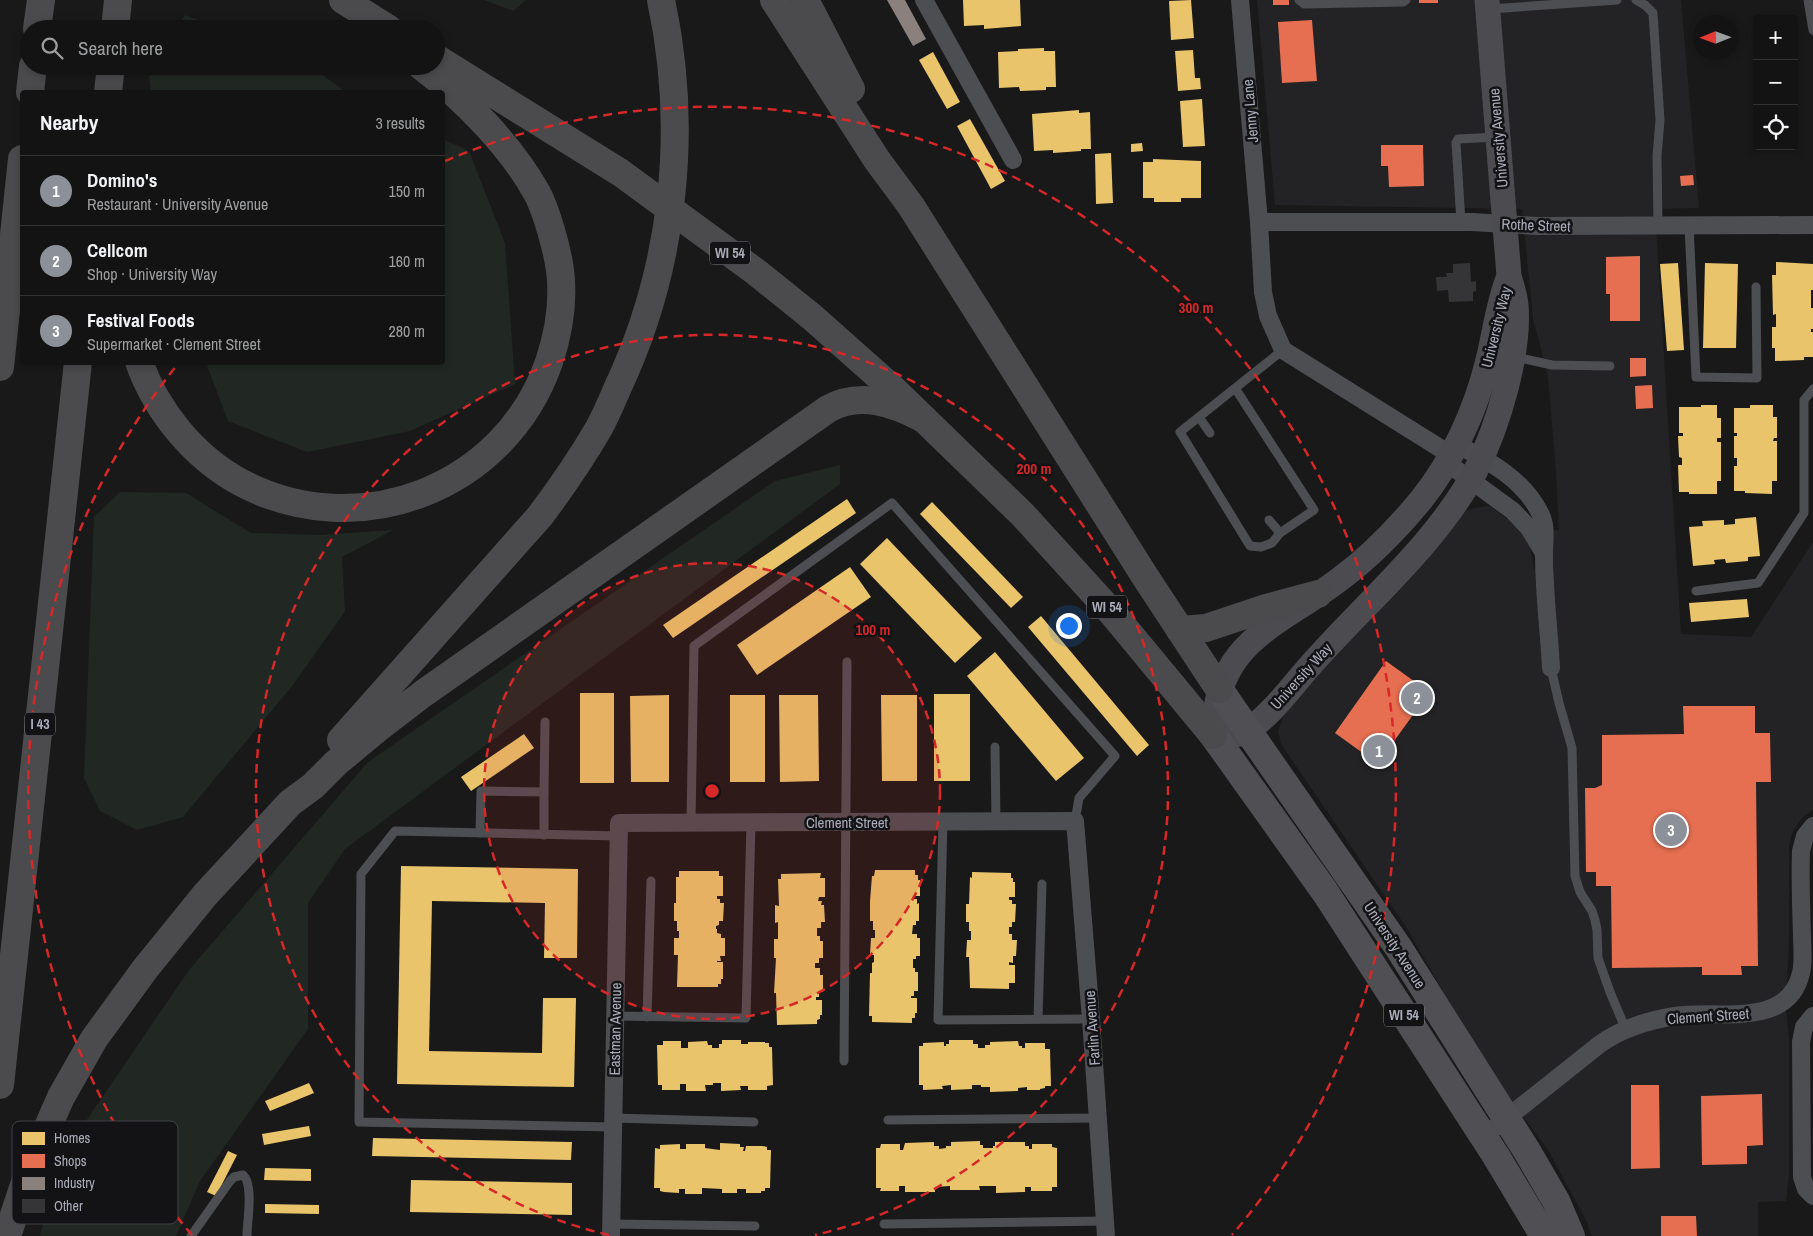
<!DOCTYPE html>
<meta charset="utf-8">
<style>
body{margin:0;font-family:"Archivo Narrow",sans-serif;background:#202021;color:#f1f3f6}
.controls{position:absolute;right:15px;top:15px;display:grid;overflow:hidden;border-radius:5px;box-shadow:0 2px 8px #0003}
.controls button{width:45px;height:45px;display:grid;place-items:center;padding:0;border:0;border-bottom:1px solid #323233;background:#131313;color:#f1f3f6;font:25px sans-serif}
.compass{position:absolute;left:1693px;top:15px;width:45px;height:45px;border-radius:50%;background:#131313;box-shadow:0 2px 8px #0003;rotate:269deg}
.you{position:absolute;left:1068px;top:625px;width:18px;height:18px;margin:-12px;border:4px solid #fff;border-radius:50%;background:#1a73e8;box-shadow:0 0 0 8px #1a73e833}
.badge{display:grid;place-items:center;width:32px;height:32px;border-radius:50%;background:#8c9099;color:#fff;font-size:16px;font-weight:700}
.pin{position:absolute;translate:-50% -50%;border:2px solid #fff;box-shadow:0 1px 5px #0006}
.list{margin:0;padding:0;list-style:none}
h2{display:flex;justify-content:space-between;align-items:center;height:65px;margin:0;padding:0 20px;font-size:21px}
h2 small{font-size:16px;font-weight:400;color:#9d9ea0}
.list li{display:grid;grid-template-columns:32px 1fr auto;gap:15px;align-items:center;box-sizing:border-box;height:70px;padding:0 20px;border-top:1px solid #323233}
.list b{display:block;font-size:19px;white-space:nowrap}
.list p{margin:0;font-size:16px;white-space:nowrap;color:#9d9ea0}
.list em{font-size:16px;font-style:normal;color:#9d9ea0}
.icon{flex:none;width:28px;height:28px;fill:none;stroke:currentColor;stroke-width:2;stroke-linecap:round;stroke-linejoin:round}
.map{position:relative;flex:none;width:1813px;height:1236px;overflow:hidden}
.search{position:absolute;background:#131313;box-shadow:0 2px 8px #0003;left:20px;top:20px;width:425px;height:55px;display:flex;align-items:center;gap:12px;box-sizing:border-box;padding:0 18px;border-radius:28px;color:#9d9ea0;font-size:19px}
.panel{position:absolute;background:#131313;box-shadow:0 2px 8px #0003;left:20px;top:90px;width:425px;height:275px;border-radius:5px}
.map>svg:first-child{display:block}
</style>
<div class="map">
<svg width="1813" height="1236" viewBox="0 0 1813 1236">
<rect width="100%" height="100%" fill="#191919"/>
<polygon fill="#232325" points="1257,0 1681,0 1699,208 1655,209 1681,634 1751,637 1813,542 1813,810 1803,817 1797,825 1792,833 1789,847 1789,938 1786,1010 1789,1040 1789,1176 1786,1201 1758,1202 1758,1236 1591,1236 1588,1224 1548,1150 1487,1069 1408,930 1281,744 1278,731 1285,712 1461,513 1474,508 1490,506 1510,521 1522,531 1530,546 1534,569 1554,569 1550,531 1559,530 1556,471 1548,377 1533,318 1522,209 1275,205"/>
<g fill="#212823">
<polygon points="484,0 526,0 513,11"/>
<polygon points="185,15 221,29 177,29"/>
<polygon points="155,66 310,66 346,92 151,92 149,77"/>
<polygon points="443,139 469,151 505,243 515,384 410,431 307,452 228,421 206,363 442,362"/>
<polygon points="840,465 840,484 345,849 308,903 308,1029 200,1181 176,1236 40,1236 56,1165 189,970 368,762 775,481"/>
<polygon points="120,492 186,493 251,533 320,535 393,530 342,557 345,611 293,685 183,817 137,830 100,811 84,778 94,517"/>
</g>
<g fill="#e9c46a">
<polygon points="963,0 1020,0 1021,26 984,29 984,25 964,26"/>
<polygon points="1191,0 1194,38 1171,40 1169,1"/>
<polygon points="1044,48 1044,51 1055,51 1056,87 1046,87 1046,90 1020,91 1019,87 999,88 998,52 1018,51 1018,49"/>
<polygon points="1193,50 1195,78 1200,78 1201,89 1178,91 1175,51"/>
<polygon points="933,52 960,102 947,109 919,60"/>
<polygon points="1202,99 1205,146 1183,147 1180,101"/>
<polygon points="1079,110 1079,113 1090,112 1091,149 1081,149 1081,151 1053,153 1053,150 1034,151 1032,114"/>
<polygon points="970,119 1005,181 991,189 957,126"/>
<polygon points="1142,143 1143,151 1131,152 1131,144"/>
<polygon points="1111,153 1113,203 1096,204 1095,154"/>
<polygon points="1153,159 1201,161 1201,198 1181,198 1181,202 1154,202 1154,198 1143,198 1143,162 1153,162"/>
<polygon points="1776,262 1813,264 1813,290 1811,290 1811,308 1813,308 1813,329 1811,329 1811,332 1813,332 1813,357 1804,357 1804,360 1775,361 1775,348 1772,348 1772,327 1776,327 1776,314 1773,315 1772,275 1776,275"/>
<polygon points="1678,263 1684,350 1667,351 1660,264"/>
<polygon points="1705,263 1738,264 1736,348 1703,348"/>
<polygon points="1701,405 1717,405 1717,418 1721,418 1721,438 1717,438 1717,442 1721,442 1721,481 1717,481 1717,494 1689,494 1689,492 1679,492 1678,465 1682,465 1682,458 1679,457 1678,436 1683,436 1683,433 1679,433 1679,407 1701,407"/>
<polygon points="1750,405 1773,405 1773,417 1777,417 1777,438 1774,438 1773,441 1777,441 1777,481 1772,481 1772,494 1745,493 1745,491 1734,491 1734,466 1737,466 1737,458 1734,458 1734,436 1737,436 1737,433 1734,433 1734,408 1750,408"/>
<polygon points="847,499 856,513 673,638 663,625"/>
<polygon points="932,502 1023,597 1011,608 920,514"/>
<polygon points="1756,517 1760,556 1748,557 1748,561 1726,563 1725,559 1714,560 1715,564 1693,566 1689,527 1703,526 1702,521 1724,520 1724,525 1735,524 1735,519"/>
<polygon points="887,538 982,638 955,663 860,564"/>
<polygon points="850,567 871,597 757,675 737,645"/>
<polygon points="1747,599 1749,617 1691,622 1689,603"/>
<polygon points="1041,616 1149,745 1137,756 1028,627"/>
<polygon points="995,652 1084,758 1056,781 967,676"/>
<rect x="580" y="693" width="34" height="90"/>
<rect x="934" y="694" width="36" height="87"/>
<polygon points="669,695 669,782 631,782 630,696"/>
<rect x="730" y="695" width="35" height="87"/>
<polygon points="779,695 818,695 819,781 780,782"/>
<polygon points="881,695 917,695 917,781 882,781"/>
<polygon points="524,734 534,748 471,791 461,777"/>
<polygon points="401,866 578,869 577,958 544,958 545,903 432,901 429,1051 542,1053 543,998 576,998 574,1087 397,1084"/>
<polygon points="875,870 915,870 915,875 918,875 918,880 920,880 920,896 913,896 913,899 917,899 917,904 919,903 919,921 916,921 916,925 913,925 912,934 917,934 917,938 920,938 920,956 916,956 916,959 913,959 913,968 915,968 915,972 918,972 918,991 914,991 914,996 911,996 911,998 917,998 917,1013 915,1013 915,1018 912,1018 912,1023 872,1022 872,1016 869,1016 870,973 872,973 872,963 874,962 874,955 870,955 871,938 875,938 875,930 873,930 873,921 870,921 870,901 872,876 874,876"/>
<polygon points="679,871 719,871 719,876 723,876 723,896 717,896 717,899 720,899 720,903 724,903 723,921 719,921 719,925 716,926 716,929 717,929 717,933 721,934 721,938 725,938 725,956 720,956 721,961 717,961 717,962 723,962 723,979 721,979 721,984 718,984 718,987 677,987 678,955 674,955 674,938 679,938 679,931 677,931 677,921 674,921 674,903 676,903 676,877 679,877"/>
<polygon points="972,872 1011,873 1011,878 1013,878 1013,882 1015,882 1015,897 1009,897 1009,900 1012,900 1012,904 1016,904 1015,922 1012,922 1012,927 1009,927 1009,934 1012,934 1012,940 1017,940 1016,956 1013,956 1013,963 1009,962 1009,965 1015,965 1015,983 1009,983 1009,989 970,988 969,957 966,957 967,940 971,940 971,931 969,931 969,922 966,922 966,904 969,904 970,877 972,878"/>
<polygon points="821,873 820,878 825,878 825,897 819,897 818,901 822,901 821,905 824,905 825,922 821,922 821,928 817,928 817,936 820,936 820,941 823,941 823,958 819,958 819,963 815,963 815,968 820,968 820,975 823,975 823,992 819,992 819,997 816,997 816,1000 822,1000 822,1015 820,1015 820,1019 817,1020 817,1024 777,1025 776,993 774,993 776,958 774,958 774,939 778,939 778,922 775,923 775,905 779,906 778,879 781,879 781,874"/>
<polygon points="722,1040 741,1040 741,1044 748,1044 748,1042 765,1042 765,1043 769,1043 769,1047 772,1047 773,1085 767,1086 767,1090 748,1090 748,1086 740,1086 741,1090 721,1091 721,1083 713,1083 713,1085 705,1085 706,1091 686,1091 686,1084 680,1084 680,1090 662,1090 662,1085 658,1085 657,1045 663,1045 663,1041 681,1041 681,1048 688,1048 688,1042 707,1041 708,1045 712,1045 712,1048 719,1048 719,1044 722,1044"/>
<polygon points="949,1040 973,1040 973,1044 978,1044 978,1048 985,1048 985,1045 990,1045 990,1042 1018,1041 1019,1046 1022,1046 1022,1048 1025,1048 1025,1043 1045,1043 1045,1049 1050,1049 1051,1086 1045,1086 1045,1088 1040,1089 1040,1090 1027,1090 1027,1087 1018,1088 1018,1091 990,1092 990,1087 981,1087 981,1085 972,1085 972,1089 951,1090 951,1085 942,1086 943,1089 923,1090 923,1085 919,1085 919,1046 923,1046 923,1043 944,1042 944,1046 946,1046 946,1044 949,1044"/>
<polygon points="309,1083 314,1093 270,1111 265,1101"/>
<polygon points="309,1126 311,1136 264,1145 262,1134"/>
<polygon points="373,1138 572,1142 571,1160 372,1156"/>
<polygon points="980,1141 980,1145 983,1145 983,1148 993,1148 993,1146 995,1146 995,1142 1025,1142 1025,1146 1029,1146 1029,1149 1032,1149 1032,1144 1052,1144 1052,1147 1057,1148 1057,1187 1052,1187 1052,1191 1031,1191 1031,1187 1025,1187 1025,1192 996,1193 996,1186 979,1186 980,1190 950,1190 950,1186 935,1187 935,1192 905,1192 905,1186 899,1186 899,1191 880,1191 881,1188 876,1188 876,1148 880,1148 881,1144 900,1144 900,1150 903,1150 905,1143 934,1142 934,1146 939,1146 939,1149 946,1148 946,1146 951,1146 951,1142"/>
<polygon points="720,1143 740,1144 740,1147 744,1147 743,1151 745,1151 746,1146 763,1146 767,1147 767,1150 771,1150 770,1188 765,1188 765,1191 761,1191 761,1193 746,1193 746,1189 737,1189 737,1193 722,1193 722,1189 702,1188 702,1194 685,1194 685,1189 679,1189 679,1193 664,1192 660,1191 660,1188 654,1188 655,1148 660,1149 660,1145 680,1144 680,1149 686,1149 686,1144 705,1144 705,1148 720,1150"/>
<polygon points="228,1151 237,1155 216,1196 207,1192"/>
<polygon points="265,1168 311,1169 311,1181 264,1180"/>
<polygon points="411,1180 572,1183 572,1215 410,1212"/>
<polygon points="265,1204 319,1205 319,1214 265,1213"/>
</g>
<g fill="#e76f51">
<rect x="1273" y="0" width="16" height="5"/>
<rect x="1419" y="0" width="19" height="3"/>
<polygon points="1312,20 1317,81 1282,83 1278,22"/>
<polygon points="1381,145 1423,145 1424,186 1389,187 1388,166 1381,166"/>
<polygon points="1693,175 1694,185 1681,186 1680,176"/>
<polygon points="1640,256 1640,321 1610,321 1610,294 1606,294 1606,257"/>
<polygon points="1630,358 1646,358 1646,376 1630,377"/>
<polygon points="1652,385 1653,408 1636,409 1635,386"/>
<polygon points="1386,661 1429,692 1427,696 1428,697 1420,709 1418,708 1389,748 1391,749 1382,762 1380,760 1378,764 1335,733"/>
<polygon points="1683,706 1755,706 1755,733 1770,733 1771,782 1756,782 1758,966 1741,966 1742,975 1702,975 1702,967 1612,968 1611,886 1596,886 1596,872 1586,872 1585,788 1595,788 1602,785 1602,735 1684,734"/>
<polygon points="1631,1085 1659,1085 1660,1168 1631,1169"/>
<polygon points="1762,1094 1763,1145 1747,1146 1747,1164 1702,1165 1701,1096"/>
<polygon points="1661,1216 1696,1216 1697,1236 1661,1236"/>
</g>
<polygon fill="#8a817c" points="887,0 905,0 926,39 913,46"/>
<polygon fill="#353537" points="1470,263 1471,282 1476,281 1476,291 1473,292 1473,301 1449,302 1448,290 1437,291 1436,277 1447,277 1446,273 1453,273 1453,264"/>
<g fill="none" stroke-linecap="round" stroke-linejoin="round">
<g stroke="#4d4e52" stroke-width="9">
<polyline points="1299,0 1304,4 1403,2 1406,0"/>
<polyline points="1636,0 1645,5 1653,13 1660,120 1657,156 1658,225"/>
<polyline points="1808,0 1813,30"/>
<polyline points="1490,9 1617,0"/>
<polyline points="1461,222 1456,143 1458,139 1497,137"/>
<polyline points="1689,225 1696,377 1757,378 1756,287"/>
<polyline points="1515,357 1552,365 1610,366"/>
<polyline points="1235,388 1314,510 1280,533 1272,543 1261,547 1250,546 1180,432 1283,350"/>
<polyline points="1199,417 1210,433"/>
<polyline points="1269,520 1280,533"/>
<polyline points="1696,591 1758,583 1804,513 1804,400 1813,389"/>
<polyline points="1551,668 1559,703 1572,748 1575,876 1580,892 1592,911 1595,920 1597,930 1598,958 1610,992 1626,1030"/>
<polyline points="995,747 996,821"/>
<polyline points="544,792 545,722"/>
<polyline points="943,821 938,1020 1091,1019"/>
<polyline points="691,822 694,646 892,503 1115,756 1079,798 1075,821"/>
<polyline points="480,833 481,791 544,792 544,835"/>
<polyline points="615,1016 746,1018 751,822"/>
<polyline points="647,1017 651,881"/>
<polyline points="1038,1019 1042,884"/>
<polyline points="844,1061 847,662"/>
<polyline points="613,1118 754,1122"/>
<polyline points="888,1120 1098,1118"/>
<polyline points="613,1127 359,1122 361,874 395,831 619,836"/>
<polyline points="611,1224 755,1226"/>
<polyline points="884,1224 1105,1221"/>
<path d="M 191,1236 L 230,1181 L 234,1177 L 243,1175 C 254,1185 247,1221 247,1236"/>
</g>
<g stroke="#4d4e52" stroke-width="18">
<polyline points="924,0 1013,160"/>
<polyline points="1240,0 1259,222 1263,292 1268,316 1283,350 1451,455"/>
<polyline points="1259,222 1472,222 1537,226 1813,225"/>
<path d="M 1456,444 C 1489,461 1523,479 1540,513 C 1547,526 1544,540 1544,554 C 1544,592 1549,630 1551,668"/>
<polyline points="1446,462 1513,511 1529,528 1544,553"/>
<polyline points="1813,1016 1804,1027 1801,1042 1802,1177 1806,1189 1813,1196"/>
<path d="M 1483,1137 L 1600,1044 C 1621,1029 1650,1020 1675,1016 C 1716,1009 1788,1030 1801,973 C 1804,961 1802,947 1802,935 C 1801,907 1800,878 1801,851 L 1805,836 L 1813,826"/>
<polyline points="611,1236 619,823 1075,821 1091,1019 1106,1236"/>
</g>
<path stroke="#4c4c50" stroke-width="25" d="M 1487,0 L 1509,276 C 1512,286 1515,295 1516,305 C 1520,354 1498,426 1476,470 C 1438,541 1371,598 1317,658 C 1297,679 1271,717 1246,731 C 1236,737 1224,736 1213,735 C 1216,640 1276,628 1340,579 C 1370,557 1397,529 1421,500 C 1453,460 1476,410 1488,360 C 1495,332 1498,303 1509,276"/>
<g stroke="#4f4f54" stroke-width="28">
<polyline points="1219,689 1398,947 1527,1151 1556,1201 1571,1236"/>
<polyline points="1213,735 1325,892 1496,1156 1544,1236"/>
</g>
<g stroke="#4b4b4e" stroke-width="28">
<polyline points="343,0 389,29"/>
<polyline points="774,0 877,160 911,206 1146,578 1219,689"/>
<polyline points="805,0 851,89"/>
<polyline points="37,29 41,0"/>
<polyline points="115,29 118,0"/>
<polyline points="436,58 621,173 756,272 812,317 893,389 1023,515 1113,614 1213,735"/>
<polyline points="30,92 33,66"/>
<polyline points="108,92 111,66"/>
<path d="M 139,362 C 157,412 194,457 240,482 C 358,545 505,489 549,362 C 559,332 564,301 560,270 C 557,249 547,212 537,193 C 511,146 464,98 421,66"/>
<polyline points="0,367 22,159"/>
<polyline points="1180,630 1206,628 1266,608 1318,594"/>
<path d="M 341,740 L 540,516 C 561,488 581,459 599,428 C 606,415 612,401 618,387 C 674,267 689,130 661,0"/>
<polyline points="0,1085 78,362"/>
<path d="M 7,1236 L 29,1170 L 61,1097 L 94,1039 L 145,969 L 205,895 L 290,803 L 313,786 L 336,763 L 377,729 L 424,693 L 828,409 C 860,391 893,403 924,419"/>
</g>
</g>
<circle cx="712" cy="791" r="228" fill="#d62828" fill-opacity=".12"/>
<g fill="none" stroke="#d62828" stroke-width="2.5" stroke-dasharray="9 6">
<circle cx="712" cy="791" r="228"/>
<path d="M609 1235A456 456 0 1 1 815 1235"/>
<path d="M192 1235A684 684 0 0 1 177 365M445 161A684 684 0 0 1 1232 1235"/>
</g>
<g text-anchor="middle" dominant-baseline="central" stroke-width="5" stroke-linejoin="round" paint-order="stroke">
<g fill="#131315" stroke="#7d7e88" stroke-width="1">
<rect x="710" y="241.5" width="40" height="23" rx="4"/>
<rect x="1087" y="595.5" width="40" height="23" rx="4"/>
<rect x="25" y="712.5" width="30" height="23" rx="4"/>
<rect x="1384" y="1003.5" width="40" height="23" rx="4"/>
</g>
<g font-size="14" font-weight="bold" fill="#aaacba">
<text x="730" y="253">WI 54</text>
<text x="1107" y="607">WI 54</text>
<text x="40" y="724">I 43</text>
<text x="1404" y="1015">WI 54</text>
</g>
<g font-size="15" fill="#aaacba" stroke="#131315">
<text transform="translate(1250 111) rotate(-95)">Jenny Lane</text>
<text transform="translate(1498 138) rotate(-95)">University Avenue</text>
<text transform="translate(1536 225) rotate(2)">Rothe Street</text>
<text transform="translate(1496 327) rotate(-76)">University Way</text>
<text transform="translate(1301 676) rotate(-48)">University Way</text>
<text x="847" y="822">Clement Street</text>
<text transform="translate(1395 945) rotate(57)">University Avenue</text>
<text transform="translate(1708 1016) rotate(-4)">Clement Street</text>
<text transform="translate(1092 1028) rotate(-94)">Farlin Avenue</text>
<text transform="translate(615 1029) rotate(-89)">Eastman Avenue</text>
</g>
</g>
<rect x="12" y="1121" width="166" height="103" rx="8" fill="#131315" stroke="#404147" stroke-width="1"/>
<rect x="22" y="1132" width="23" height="13" fill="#e9c46a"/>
<rect x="22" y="1154" width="23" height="14" fill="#e76f51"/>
<rect x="22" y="1177" width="23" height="13" fill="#8a817c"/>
<rect x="22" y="1199" width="23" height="14" fill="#353537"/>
<g font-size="14" fill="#aaacba">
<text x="54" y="1143">Homes</text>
<text x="54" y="1166">Shops</text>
<text x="54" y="1188">Industry</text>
<text x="54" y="1211">Other</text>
</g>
<circle cx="712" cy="791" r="8" fill="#d62828" stroke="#131315" stroke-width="2.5"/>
<g font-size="15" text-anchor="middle" font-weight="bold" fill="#d62828" stroke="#131315" stroke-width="5" stroke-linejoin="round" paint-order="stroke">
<text x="1196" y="313">300 m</text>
<text x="1034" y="474">200 m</text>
<text x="873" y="635">100 m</text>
</g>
</svg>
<div class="controls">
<button>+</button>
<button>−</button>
<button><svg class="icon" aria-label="locate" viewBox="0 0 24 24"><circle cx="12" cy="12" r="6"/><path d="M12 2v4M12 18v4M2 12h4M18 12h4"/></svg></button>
</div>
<svg class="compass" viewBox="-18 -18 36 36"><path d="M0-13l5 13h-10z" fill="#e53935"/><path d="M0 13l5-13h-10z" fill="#9d9ea0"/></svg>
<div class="you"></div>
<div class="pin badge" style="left:1379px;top:751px">1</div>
<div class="pin badge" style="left:1417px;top:698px">2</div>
<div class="pin badge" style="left:1671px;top:830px">3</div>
<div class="search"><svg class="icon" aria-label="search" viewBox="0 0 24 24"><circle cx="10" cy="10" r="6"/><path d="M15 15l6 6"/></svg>Search here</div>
<section class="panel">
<h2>Nearby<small>3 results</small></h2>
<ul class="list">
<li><span class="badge">1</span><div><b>Domino's</b><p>Restaurant · University Avenue</p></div><em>150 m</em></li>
<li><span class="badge">2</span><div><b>Cellcom</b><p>Shop · University Way</p></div><em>160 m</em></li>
<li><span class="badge">3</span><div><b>Festival Foods</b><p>Supermarket · Clement Street</p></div><em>280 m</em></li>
</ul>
</section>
</div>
